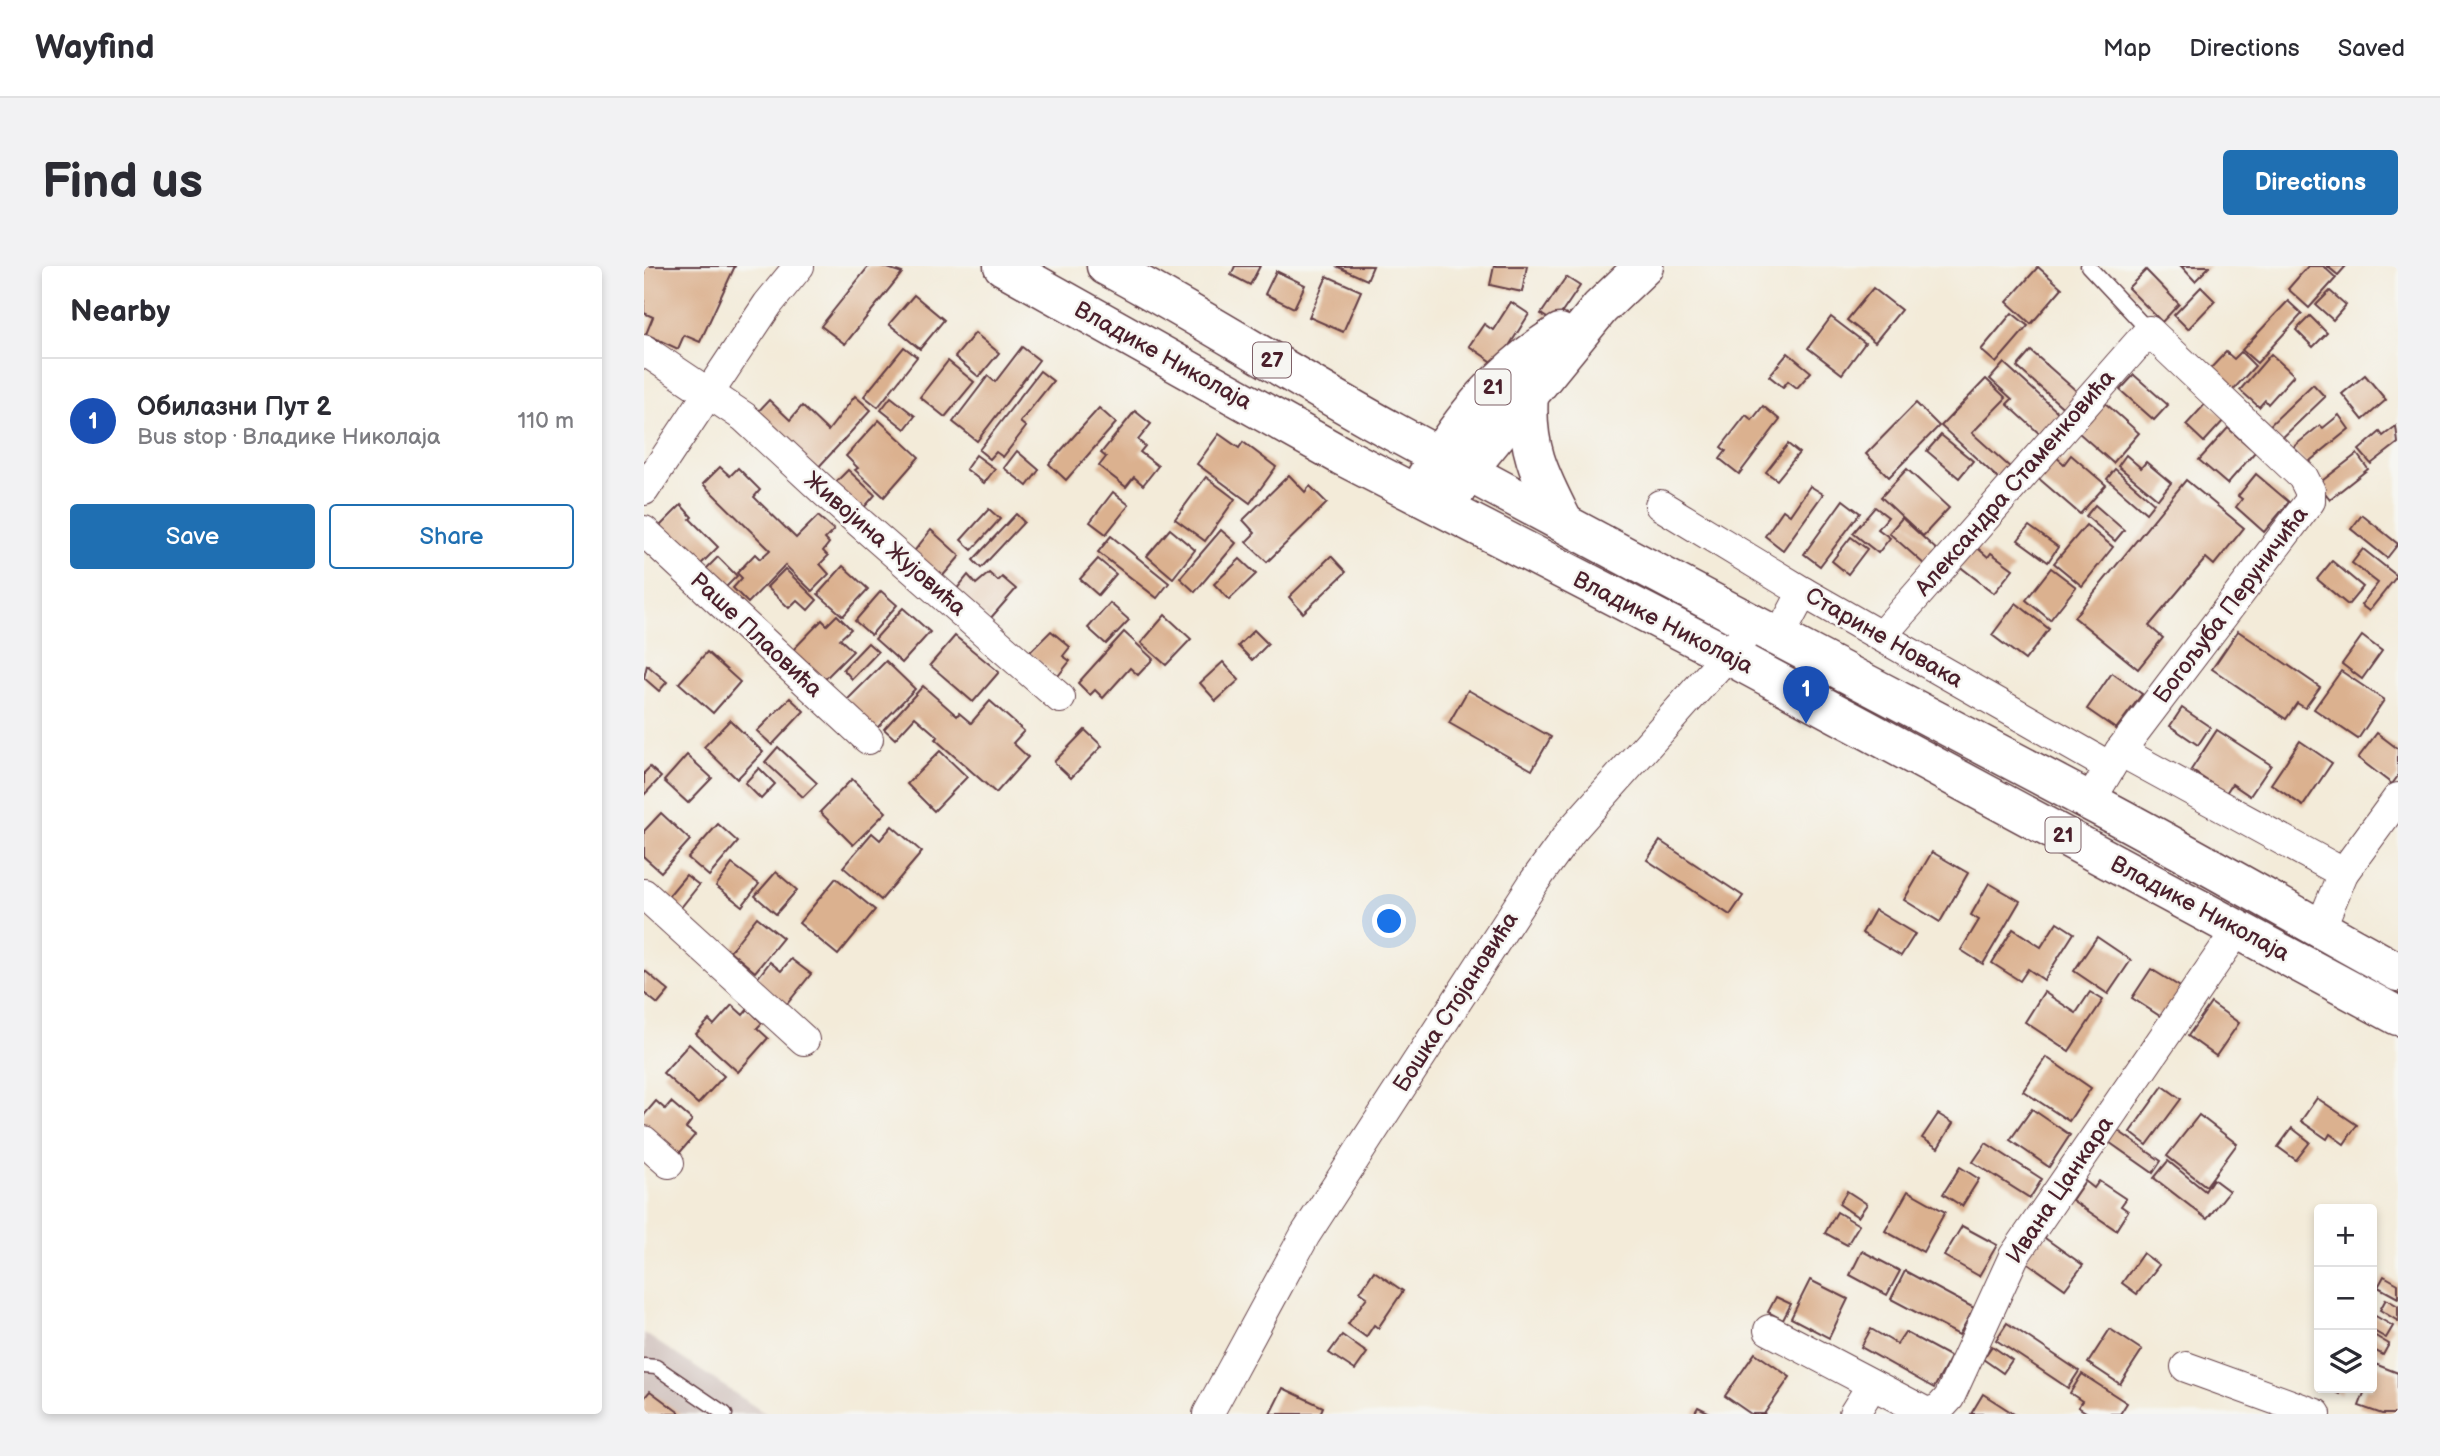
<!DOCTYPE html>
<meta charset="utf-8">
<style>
body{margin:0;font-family:"Balsamiq Sans",sans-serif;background:#f2f2f3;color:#2b2b33}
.controls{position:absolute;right:21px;bottom:21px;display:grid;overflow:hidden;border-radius:7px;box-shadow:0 4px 10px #0003}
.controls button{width:63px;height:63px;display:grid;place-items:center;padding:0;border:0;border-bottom:2px solid #e1e1e2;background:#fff;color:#2b2b33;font:35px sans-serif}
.you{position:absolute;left:746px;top:656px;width:24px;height:24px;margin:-18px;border:5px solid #fff;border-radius:50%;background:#1a73e8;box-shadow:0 0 0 10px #1a73e833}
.badge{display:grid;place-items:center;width:46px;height:46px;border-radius:50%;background:#1f6fb2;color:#fff;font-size:23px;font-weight:700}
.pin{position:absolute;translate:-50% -58px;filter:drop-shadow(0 2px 4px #0008)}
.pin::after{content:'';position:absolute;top:37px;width:24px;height:21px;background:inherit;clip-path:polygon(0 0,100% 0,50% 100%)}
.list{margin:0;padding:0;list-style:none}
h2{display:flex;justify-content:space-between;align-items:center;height:91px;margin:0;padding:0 28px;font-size:30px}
h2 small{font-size:23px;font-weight:400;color:#7c7c81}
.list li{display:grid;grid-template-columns:46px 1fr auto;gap:21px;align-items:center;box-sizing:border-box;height:126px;padding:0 28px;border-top:2px solid #e1e1e2}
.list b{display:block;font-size:26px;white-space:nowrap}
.list p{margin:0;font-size:23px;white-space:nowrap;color:#7c7c81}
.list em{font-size:23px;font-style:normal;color:#7c7c81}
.actions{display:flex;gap:14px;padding:21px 28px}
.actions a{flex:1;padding:16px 0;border:2px solid #1f6fb2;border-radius:7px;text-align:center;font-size:24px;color:#1f6fb2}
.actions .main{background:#1f6fb2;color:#fff}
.icon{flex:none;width:38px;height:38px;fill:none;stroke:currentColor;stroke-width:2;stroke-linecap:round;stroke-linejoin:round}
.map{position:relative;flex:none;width:1754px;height:1148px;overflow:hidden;border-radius:7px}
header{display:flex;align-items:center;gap:42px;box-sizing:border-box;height:98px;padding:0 35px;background:#fff;border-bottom:2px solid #e1e1e2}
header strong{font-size:33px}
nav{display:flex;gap:38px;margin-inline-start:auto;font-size:24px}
.intro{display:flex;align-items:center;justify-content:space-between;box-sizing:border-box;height:168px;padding:0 42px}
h1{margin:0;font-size:49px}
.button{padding:18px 32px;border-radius:7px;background:#1f6fb2;color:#fff;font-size:24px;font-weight:700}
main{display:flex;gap:42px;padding:0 42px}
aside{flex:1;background:#fff;border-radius:7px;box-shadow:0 4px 10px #0003}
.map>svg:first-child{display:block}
</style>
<header>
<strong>Wayfind</strong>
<nav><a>Map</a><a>Directions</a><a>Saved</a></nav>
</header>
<div class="intro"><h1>Find us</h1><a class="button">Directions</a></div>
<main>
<aside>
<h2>Nearby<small></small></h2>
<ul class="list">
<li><span class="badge" style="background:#1a4fb4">1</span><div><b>Обилазни Пут 2</b><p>Bus stop · Владике Николаја</p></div><em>110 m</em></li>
</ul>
<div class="actions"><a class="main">Save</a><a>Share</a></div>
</aside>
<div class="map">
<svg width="1754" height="1148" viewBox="0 0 1754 1148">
<rect width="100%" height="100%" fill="#f6f6f2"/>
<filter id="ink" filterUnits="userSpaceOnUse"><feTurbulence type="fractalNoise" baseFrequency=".0143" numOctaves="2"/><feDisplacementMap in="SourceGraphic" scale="14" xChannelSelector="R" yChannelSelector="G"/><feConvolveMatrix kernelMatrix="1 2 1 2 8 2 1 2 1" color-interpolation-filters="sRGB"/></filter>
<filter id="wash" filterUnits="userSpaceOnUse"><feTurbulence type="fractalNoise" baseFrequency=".00686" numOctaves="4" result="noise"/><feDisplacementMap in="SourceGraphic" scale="28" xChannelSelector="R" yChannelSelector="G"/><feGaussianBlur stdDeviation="1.57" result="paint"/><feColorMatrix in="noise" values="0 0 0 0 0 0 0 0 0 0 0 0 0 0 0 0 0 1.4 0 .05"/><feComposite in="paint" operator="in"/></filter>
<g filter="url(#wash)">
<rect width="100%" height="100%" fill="#f3ebd9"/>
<polygon fill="#cfc0bb" points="0,1067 122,1148 0,1148"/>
<g id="blocks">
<g fill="#dbb18f">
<polygon points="0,0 91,0 56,76 40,69 34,83 2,68 9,51 0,47"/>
<polygon points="225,0 238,0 258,7 201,78 177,60"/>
<polygon points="591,0 616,0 606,19 587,9"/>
<polygon points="692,0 729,0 723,14"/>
<polygon points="850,0 883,0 878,26 846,19"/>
<polygon points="1537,0 1566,0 1551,15"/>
<polygon points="1664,0 1679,0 1692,12 1665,42 1644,23"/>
<polygon points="1683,0 1702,0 1694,9"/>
<polygon points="1394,1 1418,22 1387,58 1363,36"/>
<polygon points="1502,4 1535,38 1518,56 1484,22"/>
<polygon points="632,5 661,19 650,42 621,28"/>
<polygon points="683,10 717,25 699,66 665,51"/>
<polygon points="922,11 936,20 911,57 897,48"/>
<polygon points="1557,21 1571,35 1544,63 1530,49"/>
<polygon points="1229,22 1257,44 1231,76 1203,54"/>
<polygon points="1686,25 1702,39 1689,54 1672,39"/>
<polygon points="270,29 300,54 276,83 245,58"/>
<polygon points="1644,35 1658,48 1613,97 1598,84"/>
<polygon points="867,36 885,48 853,99 825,80 840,58 849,64"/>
<polygon points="1368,47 1384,60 1352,97 1337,84"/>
<polygon points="1666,50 1683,67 1669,81 1652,64"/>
<polygon points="1187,51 1221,77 1198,108 1164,82"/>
<polygon points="331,67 355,87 335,111 311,91"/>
<polygon points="260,81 273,91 234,141 220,130"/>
<polygon points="378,81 395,94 333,175 309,156 344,110 351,116"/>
<polygon points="1387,85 1437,129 1423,145 1373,101"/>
<polygon points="1582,86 1590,93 1597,86 1611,100 1586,127 1564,105"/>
<polygon points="1144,87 1167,106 1153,122 1144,115 1139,121 1125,110"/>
<polygon points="1627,88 1650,109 1624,138 1621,134 1615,141 1596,124"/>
<polygon points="304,95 330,116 301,151 276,131"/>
<polygon points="1360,97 1417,149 1398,170 1363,138 1368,133 1346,113"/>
<polygon points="396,105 409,115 376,156 382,161 359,191 352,186 346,193 335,184"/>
<polygon points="1490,109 1524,139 1510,154 1476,124"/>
<polygon points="1721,109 1742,134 1719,154 1698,128"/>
<polygon points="1342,113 1362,132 1328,167 1367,202 1356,214 1297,160"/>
<polygon points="1669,118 1681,131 1635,175 1623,162"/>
<polygon points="211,130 227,144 171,205 111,149 125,134 146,154 158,140 184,165"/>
<polygon points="247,131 271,150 261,163 237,144"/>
<polygon points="1563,136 1581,153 1560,176 1542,159"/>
<polygon points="1272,137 1295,160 1245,211 1222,188"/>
<polygon points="1461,137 1495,167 1469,197 1435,167"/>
<polygon points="1119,140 1136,154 1095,208 1076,193 1082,185 1077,181 1102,149 1108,154"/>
<polygon points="455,142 472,157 422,214 405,198"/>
<polygon points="491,145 507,158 494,174 501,180 496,186 514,200 499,219 490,211 482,221 455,200 462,191 457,187"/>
<polygon points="1695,149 1705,163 1662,198 1648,182 1676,159 1679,162"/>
<polygon points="235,154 275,191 240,231 211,204 214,202 202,190"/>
<polygon points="1752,160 1754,177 1727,198 1715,184 1736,166 1739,170"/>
<polygon points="1584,162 1611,186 1583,218 1555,194"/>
<polygon points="575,168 595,182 599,176 632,201 606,237 553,198"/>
<polygon points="1297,169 1329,195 1315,212 1283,185"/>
<polygon points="1144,178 1155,187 1133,214 1122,206"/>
<polygon points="373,185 395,204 383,220 360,202"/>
<polygon points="1713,188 1724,203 1686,233 1674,218"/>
<polygon points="332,189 351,203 340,217 322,203"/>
<polygon points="1427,189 1462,219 1436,248 1393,211 1411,190 1420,198"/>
<polygon points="1482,189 1497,202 1502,196 1527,217 1514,233 1474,200"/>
<polygon points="76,201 86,210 94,202 116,224 110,231 152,272 174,250 190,264 181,273 185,277 179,285 184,290 176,298 185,308 168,325 141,299 104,337 89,322 98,312 93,307 111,288 116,293 126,284 59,218"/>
<polygon points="1263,203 1305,242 1279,270 1237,231"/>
<polygon points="1471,203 1510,237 1502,247 1463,213"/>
<polygon points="204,204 231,229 217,245 189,219"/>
<polygon points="1612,208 1645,236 1620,266 1592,241 1598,233 1594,230"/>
<polygon points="645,209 661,226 666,220 683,237 623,296 602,276 611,267 599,254"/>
<polygon points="562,211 591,233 561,275 531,253"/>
<polygon points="1542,214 1600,262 1570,299 1562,292 1505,360 1519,372 1494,403 1430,351"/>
<polygon points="1166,220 1179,228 1139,284 1121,270 1139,244 1146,249"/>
<polygon points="469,226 485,239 462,268 446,256"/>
<polygon points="1199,234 1216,247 1176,300 1160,288"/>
<polygon points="37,239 48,251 46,253 74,281 51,304 11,265"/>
<polygon points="1451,239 1480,264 1471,275 1442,250"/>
<polygon points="1231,241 1244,251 1234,263 1246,272 1234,287 1209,267"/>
<polygon points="345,243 356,253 328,284 317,274"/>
<polygon points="372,248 380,256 337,302 329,294"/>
<polygon points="1718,249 1754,278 1743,292 1707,263"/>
<polygon points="1258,252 1294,285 1281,299 1245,267"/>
<polygon points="1442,259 1469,281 1438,320 1410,297"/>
<polygon points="1385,260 1414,281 1404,296 1374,274"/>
<polygon points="526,263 551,284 529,312 503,290"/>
<polygon points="287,264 316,290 296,313 268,288"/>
<polygon points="577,264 592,277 551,326 536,312"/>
<polygon points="467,270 525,317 513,332 454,286"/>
<polygon points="1207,271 1223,283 1204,308 1188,295"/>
<polygon points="1330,279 1344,291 1347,287 1369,303 1350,327 1314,299"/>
<polygon points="1719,283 1753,310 1725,345 1717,339 1734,317 1708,297"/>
<polygon points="687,290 702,306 659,347 645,331"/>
<polygon points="74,291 93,310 76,327 57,308"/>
<polygon points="454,293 472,308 454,329 436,313"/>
<polygon points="596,293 612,308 585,334 570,318"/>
<polygon points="1688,295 1719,321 1704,339 1673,313"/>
<polygon points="199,300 224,323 199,350 174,328"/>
<polygon points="1407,302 1432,321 1406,354 1382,334"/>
<polygon points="141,303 173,334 164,344 153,334 145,342 123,321"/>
<polygon points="345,307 354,315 358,311 372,323 345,354 311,325 324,309 332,318"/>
<polygon points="237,325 253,339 227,369 211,355"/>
<polygon points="466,337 485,354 462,378 444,362"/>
<polygon points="1372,337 1405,363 1381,394 1348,369"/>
<polygon points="259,342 286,366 258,397 231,373"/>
<polygon points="193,349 207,363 196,373 209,385 177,417 146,387 178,354 183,359"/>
<polygon points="521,349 547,373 522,399 497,377"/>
<polygon points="610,364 624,378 608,394 594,380"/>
<polygon points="407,365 426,381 419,390 426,395 414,410 385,387"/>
<polygon points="1594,365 1676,421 1661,442 1653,437 1642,453 1568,403"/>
<polygon points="480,366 509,393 494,409 486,402 459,432 451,424 446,429 434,417"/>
<polygon points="311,370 355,406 329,436 286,399"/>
<polygon points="1718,370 1738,385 1718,413 1698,398"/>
<polygon points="224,377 234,386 208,413 199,403"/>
<polygon points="63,386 96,416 69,447 35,417"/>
<polygon points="242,395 271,423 230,465 201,436"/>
<polygon points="579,396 595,414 572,435 556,417"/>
<polygon points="3,399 23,416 15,425 0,412"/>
<polygon points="1697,405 1740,434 1714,473 1670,443"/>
<polygon points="1468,407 1498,428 1472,463 1443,443"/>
<polygon points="279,420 313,450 315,447 327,457 346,435 380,465 369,477 384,491 352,527 291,473 294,471 271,451 251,473 240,463"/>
<polygon points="824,424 907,471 888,504 805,457"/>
<polygon points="146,432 160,445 128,479 113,465"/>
<polygon points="1538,442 1566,461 1554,479 1526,460"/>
<polygon points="86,454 119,486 93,513 60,481"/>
<polygon points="441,464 458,480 427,512 410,496"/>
<polygon points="1573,464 1627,499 1606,530 1588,518 1582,527 1547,504"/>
<polygon points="1733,467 1754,483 1754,510 1748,518 1714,492"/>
<polygon points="1656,475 1688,497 1659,540 1627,518"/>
<polygon points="134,481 173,517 159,531 121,496"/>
<polygon points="296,485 323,511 290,545 263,518"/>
<polygon points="43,489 68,512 44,537 20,515"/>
<polygon points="6,501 17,511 0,529 0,507"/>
<polygon points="115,502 131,518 117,533 101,517"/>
<polygon points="208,513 242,546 209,579 176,546"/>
<polygon points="17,547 46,574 17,606 0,591 0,565"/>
<polygon points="74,558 94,576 65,610 44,592"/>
<polygon points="248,560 278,586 237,634 199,601 228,567 236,574"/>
<polygon points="1016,575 1099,630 1086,649 1003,594"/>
<polygon points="1288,586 1324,607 1296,656 1260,634"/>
<polygon points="88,598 115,618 98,640 72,620"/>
<polygon points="132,606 153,624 132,648 111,630"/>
<polygon points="42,609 55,619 35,644 22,633"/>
<polygon points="192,612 231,644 194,689 155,657"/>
<polygon points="1345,617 1376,635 1339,698 1317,684 1335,654 1327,649"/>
<polygon points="1231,644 1271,668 1257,690 1218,667"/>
<polygon points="113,651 139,672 111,706 86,685"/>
<polygon points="1413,656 1430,667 1400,714 1384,703 1376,715 1348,697 1369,663 1397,681"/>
<polygon points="1453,671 1487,694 1464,728 1430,705"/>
<polygon points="147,693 167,708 143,738 112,714 126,696 137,705"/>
<polygon points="1507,703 1538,722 1519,752 1488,732"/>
<polygon points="0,704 25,725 14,738 0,727"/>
<polygon points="1400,726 1432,747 1446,726 1459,734 1425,785 1381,756"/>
<polygon points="1567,737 1595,757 1572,790 1544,770"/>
<polygon points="88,739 99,749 104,743 118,757 113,762 124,772 94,806 52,768 65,754 70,759"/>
<polygon points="45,778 80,810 54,838 19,807"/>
<polygon points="1402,791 1447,822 1425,855 1379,825"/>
<polygon points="1519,820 1537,833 1503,879 1486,866"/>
<polygon points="1673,832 1713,859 1700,878 1686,868 1683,873 1657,855"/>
<polygon points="12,835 21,843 27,836 48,854 42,862 51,869 32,891 0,863 0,849"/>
<polygon points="1388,843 1426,869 1405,901 1366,874"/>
<polygon points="1294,848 1309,857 1294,882 1278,872"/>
<polygon points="1555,849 1593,878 1562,920 1523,890"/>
<polygon points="1470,862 1517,895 1509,907 1462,874"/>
<polygon points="1648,862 1666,876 1652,894 1634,881"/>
<polygon points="1342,877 1398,913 1386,932 1329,896"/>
<polygon points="1524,895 1561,925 1569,913 1585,925 1563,953 1510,912"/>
<polygon points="1316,901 1335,913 1318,940 1299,928"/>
<polygon points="1441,915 1450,922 1455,915 1482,933 1477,940 1484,945 1472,964 1428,934"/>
<polygon points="1203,925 1223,938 1214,951 1195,938"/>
<polygon points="1264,925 1301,946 1279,986 1241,965"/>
<polygon points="1193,946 1215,959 1203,979 1181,967"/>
<polygon points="1318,960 1353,979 1335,1010 1300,990"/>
<polygon points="1398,970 1439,999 1421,1023 1380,994"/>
<polygon points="1218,985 1256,1005 1243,1029 1206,1009"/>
<polygon points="1499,987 1515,999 1493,1028 1478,1017"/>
<polygon points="730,1005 759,1025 734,1062 730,1059 722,1071 704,1058 723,1031 716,1026"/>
<polygon points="1261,1005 1330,1042 1315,1069 1247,1033"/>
<polygon points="1740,1010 1754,1018 1754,1032 1734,1021"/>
<polygon points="1166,1014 1204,1033 1185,1072 1147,1052"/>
<polygon points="1132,1031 1147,1038 1139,1054 1124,1046"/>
<polygon points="1742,1033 1754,1040 1754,1055 1736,1044"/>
<polygon points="1728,1048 1749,1060 1742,1072 1728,1064"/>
<polygon points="1363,1057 1435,1105 1424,1122 1352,1074"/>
<polygon points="1227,1063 1253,1078 1261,1066 1307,1091 1290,1122 1217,1081"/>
<polygon points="1466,1063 1498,1084 1476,1118 1444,1097"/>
<polygon points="1728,1068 1745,1078 1739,1089 1728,1083"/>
<polygon points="698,1069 723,1087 711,1104 685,1087"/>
<polygon points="1348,1080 1368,1094 1359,1107 1339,1093"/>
<polygon points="1111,1087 1146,1111 1120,1148 1107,1148 1081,1130"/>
<polygon points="1731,1098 1754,1107 1754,1148 1738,1148 1715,1140 1722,1122 1728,1122"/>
<polygon points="1438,1108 1483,1137 1476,1148 1445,1148 1434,1141 1438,1135 1426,1127"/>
<polygon points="639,1122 679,1141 676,1148 626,1148"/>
<polygon points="1684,1122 1699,1122 1696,1128"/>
<polygon points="6,1125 37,1148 0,1148 0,1132"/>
<polygon points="1339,1128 1370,1148 1327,1148"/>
<polygon points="1054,1141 1068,1148 1050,1148"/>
</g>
</g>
</g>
<g filter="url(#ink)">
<use href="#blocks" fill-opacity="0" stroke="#633e45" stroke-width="2"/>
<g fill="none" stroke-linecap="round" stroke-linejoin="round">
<defs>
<g id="lane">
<polyline points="1444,0 1505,65"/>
<polyline points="0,1100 12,1101 81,1148"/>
</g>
<g id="street">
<polyline points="0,84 100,151 182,227 416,432"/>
<polyline points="0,224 124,38 155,0"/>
<polyline points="1016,239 1159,326 1466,501"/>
<polyline points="0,265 224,473"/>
<polyline points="1237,370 1505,65 1659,211 1666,225 1666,235 1476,485 1446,535"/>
<polyline points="1134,373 1159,326"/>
<polyline points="1476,485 1699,607"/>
<polyline points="0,628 160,774"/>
<polyline points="1676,663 1699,607 1754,532"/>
<polyline points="0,875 25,897"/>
<polyline points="1125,1064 1283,1147 1295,1143 1305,1132 1370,990 1594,663"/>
<polyline points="1542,1101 1672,1148"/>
<polyline points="564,1148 661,969 890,616 927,565 1098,373"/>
<polyline points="1210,1148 1228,1119"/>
</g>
<g id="primary">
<polyline points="359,0 698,190 1084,389 1754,750"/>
<path d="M 462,0 C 560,52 653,113 750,166 C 980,291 1212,412 1443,534 C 1548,589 1650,649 1754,706"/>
<path d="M 885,128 C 881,180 895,208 918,253"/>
<path d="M 782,211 C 819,150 855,106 916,67"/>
<polyline points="811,226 823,205 956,42 1000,0"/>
</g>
</defs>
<use href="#lane" stroke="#633e45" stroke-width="17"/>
<use href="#street" stroke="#633e45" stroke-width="32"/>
<use href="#primary" stroke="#633e45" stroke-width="41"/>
<use href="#lane" stroke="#fff" stroke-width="14"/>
<use href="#street" stroke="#fff" stroke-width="30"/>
<use href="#primary" stroke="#fff" stroke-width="38"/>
</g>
</g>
<g text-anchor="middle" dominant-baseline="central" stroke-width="5" stroke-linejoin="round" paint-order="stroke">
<g fill="#f6f6f2" stroke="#7e6067" stroke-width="2">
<rect x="609" y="76.5" width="38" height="35" rx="5"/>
<rect x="831.5" y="103.5" width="35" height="35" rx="5"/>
<rect x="1401.5" y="551.5" width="35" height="35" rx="5"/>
</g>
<g font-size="21" font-weight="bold" fill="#4a1f2b">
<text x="628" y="94">27</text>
<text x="849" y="121">21</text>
<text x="1419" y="569">21</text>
</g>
<g font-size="23" fill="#4a1f2b" stroke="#f6f6f2">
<text transform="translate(519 90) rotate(29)">Владике Николаја</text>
<text transform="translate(1371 217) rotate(-49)">Александра Стаменковића</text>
<text transform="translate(241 278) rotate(41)">Живојина Жујовића</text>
<text transform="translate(1587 339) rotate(-53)">Богољуба Перуничића</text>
<text transform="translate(1019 357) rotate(27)">Владике Николаја</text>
<text transform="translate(112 369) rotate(43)">Раше Плаовића</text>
<text transform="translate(1240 372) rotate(30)">Старине Новака</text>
<text transform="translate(1556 643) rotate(28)">Владике Николаја</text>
<text transform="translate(812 736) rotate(-57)">Бошка Стојановића</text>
<text transform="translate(1416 924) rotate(-56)">Ивана Цанкара</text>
</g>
</g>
</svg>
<div class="controls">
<button>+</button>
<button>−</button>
<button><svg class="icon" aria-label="layers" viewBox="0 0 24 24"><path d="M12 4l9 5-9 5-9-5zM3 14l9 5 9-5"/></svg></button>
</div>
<div class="you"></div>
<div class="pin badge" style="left:1162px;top:458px;background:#1a4fb4">1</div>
</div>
</main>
